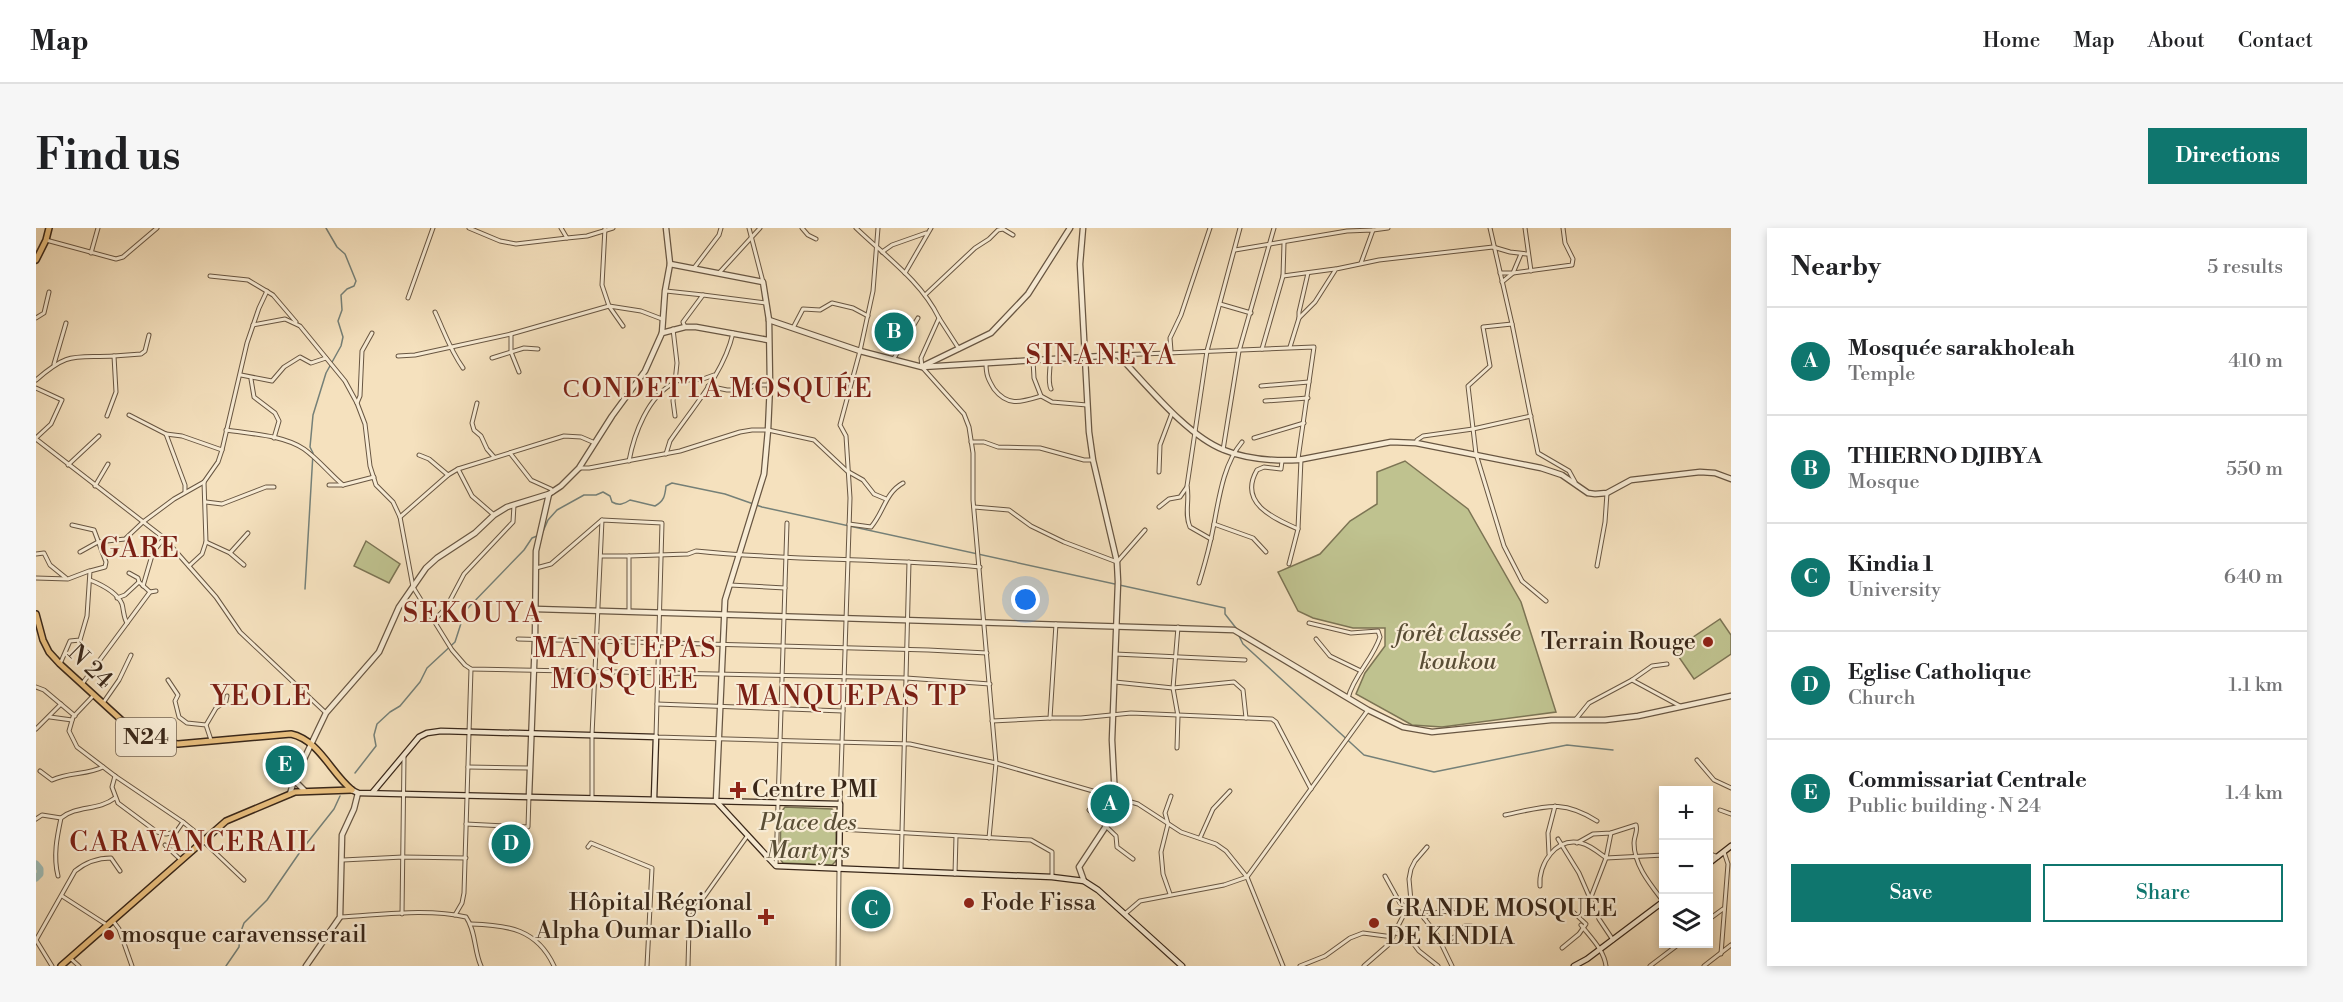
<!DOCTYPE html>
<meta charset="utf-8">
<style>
body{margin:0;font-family:"Libre Bodoni",serif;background:#f6f6f6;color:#202124}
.controls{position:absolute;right:18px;bottom:18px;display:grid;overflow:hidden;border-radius:0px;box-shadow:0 3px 9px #0003}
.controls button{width:54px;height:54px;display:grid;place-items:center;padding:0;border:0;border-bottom:2px solid #e0e0e0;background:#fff;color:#202124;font:30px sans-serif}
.you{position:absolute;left:990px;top:372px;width:21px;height:21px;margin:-15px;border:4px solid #fff;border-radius:50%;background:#1a73e8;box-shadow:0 0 0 9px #1a73e833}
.badge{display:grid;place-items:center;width:39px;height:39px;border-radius:50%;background:#0f766e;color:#fff;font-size:20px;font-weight:700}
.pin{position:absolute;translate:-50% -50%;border:3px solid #fff;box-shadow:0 2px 6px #0006}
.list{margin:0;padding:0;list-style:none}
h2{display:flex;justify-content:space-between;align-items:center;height:78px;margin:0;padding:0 24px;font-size:26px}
h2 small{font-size:20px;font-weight:400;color:#757577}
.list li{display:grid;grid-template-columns:39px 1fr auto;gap:18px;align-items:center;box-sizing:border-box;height:108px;padding:0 24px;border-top:2px solid #e0e0e0}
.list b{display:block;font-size:22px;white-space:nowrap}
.list p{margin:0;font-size:20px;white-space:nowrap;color:#757577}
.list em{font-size:20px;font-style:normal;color:#757577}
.actions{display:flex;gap:12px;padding:18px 24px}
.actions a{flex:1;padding:14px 0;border:2px solid #0f766e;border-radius:0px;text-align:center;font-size:21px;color:#0f766e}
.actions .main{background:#0f766e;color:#fff}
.icon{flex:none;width:33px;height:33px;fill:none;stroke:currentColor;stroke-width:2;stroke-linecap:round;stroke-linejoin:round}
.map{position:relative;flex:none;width:1695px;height:738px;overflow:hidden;border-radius:0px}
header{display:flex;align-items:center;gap:36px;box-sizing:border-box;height:84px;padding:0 30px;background:#fff;border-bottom:2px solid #e0e0e0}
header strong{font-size:28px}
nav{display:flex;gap:33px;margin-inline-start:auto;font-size:21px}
.intro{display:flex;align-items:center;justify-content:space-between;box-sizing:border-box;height:144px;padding:0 36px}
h1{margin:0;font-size:42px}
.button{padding:15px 27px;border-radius:0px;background:#0f766e;color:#fff;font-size:21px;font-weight:700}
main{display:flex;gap:36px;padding:0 36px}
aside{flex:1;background:#fff;border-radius:0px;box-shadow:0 3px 9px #0003}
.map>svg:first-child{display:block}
</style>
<header>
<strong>Map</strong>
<nav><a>Home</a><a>Map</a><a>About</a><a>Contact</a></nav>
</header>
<div class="intro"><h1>Find us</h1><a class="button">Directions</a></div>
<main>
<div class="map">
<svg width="1695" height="738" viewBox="0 0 1695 738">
<rect width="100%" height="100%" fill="#f5e1be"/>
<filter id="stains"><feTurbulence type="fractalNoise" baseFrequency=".00333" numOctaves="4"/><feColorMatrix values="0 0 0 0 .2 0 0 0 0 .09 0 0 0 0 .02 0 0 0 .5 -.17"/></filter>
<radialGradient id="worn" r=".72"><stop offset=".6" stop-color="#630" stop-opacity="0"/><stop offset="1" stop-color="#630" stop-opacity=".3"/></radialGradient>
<g fill="#bfc28f" stroke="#7c7454" stroke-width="1.5">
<polygon points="1369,233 1432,281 1485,374 1520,484 1406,499 1376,497 1320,466 1329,445 1349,418 1349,400 1317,400 1277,390 1262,383 1242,344 1284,326 1314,293 1341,276 1341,244"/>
<polygon points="330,313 364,336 353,355 318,338"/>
<polygon points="1684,391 1695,407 1695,426 1658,451 1638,422"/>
<polygon points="749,579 796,581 800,586 800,633 796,637 747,635 744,631 745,584"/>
</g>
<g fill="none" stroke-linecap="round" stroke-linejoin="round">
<g stroke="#758078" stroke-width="1.5">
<path d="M 505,308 L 512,292 L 521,282 L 548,267 L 560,267 L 567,264 L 574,268 L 576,274 C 583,278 588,276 594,272 L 619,278 C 628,273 629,268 630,258 L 636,255 L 689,266 L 726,279 L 1189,380 L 1189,386 L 1200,400"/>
<polyline points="269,361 277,225 274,219 277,187 290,145 305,118 307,109 302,93 306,82 305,67 311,61 318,58 320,53 309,26 301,19 290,0"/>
<polyline points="1203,408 1207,416 1328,527 1398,544 1531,517 1577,522"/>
<polyline points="319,545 340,518 338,507 341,496 354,484 364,478 384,454 391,440 419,414 429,383 488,322 496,310 501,308"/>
<polyline points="190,738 203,719 204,706 208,695 231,672 264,624 298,581 304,568"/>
</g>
<polyline stroke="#9dbcb7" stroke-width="7" points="0,636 4,641 4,646 0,650"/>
<defs>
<g id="minor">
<polyline points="433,0 464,13 480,16 531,10"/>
<polyline points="525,0 531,10 551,8 577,0"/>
<polyline points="569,0 566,57 573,78 587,98"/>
<polyline points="713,0 727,54"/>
<polyline points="766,0 772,7 780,11"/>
<path d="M 820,0 C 849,28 885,53 903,90 L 885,130 L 886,139 L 928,186 L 933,199 L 937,225 L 937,272 L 960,535 L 953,610"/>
<polyline points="1454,0 1476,96 1502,225 1533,243 1539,254"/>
<polyline points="1489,0 1495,43"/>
<polyline points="1337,2 1352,0"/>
<polyline points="10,12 80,31 87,29 121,0"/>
<polyline points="1199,22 1311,3 1337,2 1325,35"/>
<polyline points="846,24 856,17 890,5"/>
<polyline points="55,25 62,0"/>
<polyline points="658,40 683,7 685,0"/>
<polyline points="683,45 724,0"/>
<polyline points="869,45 895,0"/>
<polyline points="1464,45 1477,45 1485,26"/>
<polyline points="174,48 212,52 237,67 260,94"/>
<polyline points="1247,48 1299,41"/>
<polyline points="1466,54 1477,45 1536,37 1537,31 1529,15 1527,0"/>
<polyline points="630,63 667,67"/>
<polyline points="889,67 939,20 953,11 962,2 967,1 977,7"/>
<polyline points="372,70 397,0"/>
<polyline points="1184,76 1215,85"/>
<path d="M 399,84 C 408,103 414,122 427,140"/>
<polyline points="0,90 8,85 13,64"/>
<polyline points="903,90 923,121"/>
<polyline points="1263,90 1263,84 1272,45"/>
<polyline points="1476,96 1447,99 1454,138 1432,158 1440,226 1468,318 1486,353 1510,373"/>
<polyline points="217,97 249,91 264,98 309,153 321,175 329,196 334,238 340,257 357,274 364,289 377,359 416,422 429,437 435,441 870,450 954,456"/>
<polyline points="649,99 647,94 667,67 730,75"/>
<polyline points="757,100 767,81 784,82 796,75 817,80 832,88"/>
<polyline points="637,101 641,135 637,173 639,188"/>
<polyline points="475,106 475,124 483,144"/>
<polyline points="1254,119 1263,90 1279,74 1300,41 1343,32 1457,19 1474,24 1491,26"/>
<polyline points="1226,121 1247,48 1248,15"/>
<polyline points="1135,123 1134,110 1145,87 1174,0"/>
<polyline points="1082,127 1278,119 1262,231"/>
<polyline points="78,128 105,126 109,123 113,107"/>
<polyline points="362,128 379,127 475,106 573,78 605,83 626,91"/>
<polyline points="456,130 488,120 502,121"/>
<path d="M 1014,131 C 1015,140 1011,153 1015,161"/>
<polyline points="857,132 882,90"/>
<polyline points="997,132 998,150 1005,168 1016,174 1051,177"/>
<path d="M 950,135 C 950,147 952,151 958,161 C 972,179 985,174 1005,168"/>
<polyline points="18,136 30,95"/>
<polyline points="205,147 236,153 248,139 264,129 275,135 290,130"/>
<polyline points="215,151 218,169 239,185 243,193 238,210"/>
<path d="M 0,152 C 33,123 37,130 78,128 L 80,164 L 71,188"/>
<polyline points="638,153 667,151 678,147"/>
<polyline points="672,158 691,162 710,162 719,157 734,157"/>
<polyline points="1225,158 1273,154"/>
<polyline points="0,160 26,172 15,196 0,210"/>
<polyline points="1229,173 1272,170"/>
<polyline points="321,175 324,168 326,123 336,105"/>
<polyline points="441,175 436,195 438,202 445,208 451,221 458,229"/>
<polyline points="93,187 130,206 149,257 149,264"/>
<path d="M 190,202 C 215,206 247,207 268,221 C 282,231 294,246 307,257"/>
<polyline points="130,206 146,208 186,222"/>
<polyline points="1218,210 1268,195"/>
<polyline points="0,211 128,310 180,369 204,404 290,485"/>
<polyline points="935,214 948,214 962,219 1004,220 1048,232 1057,232"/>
<polyline points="1380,215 1381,212 1387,208 1437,201 1495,188"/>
<polyline points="1187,222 1203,123 1238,0"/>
<polyline points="474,225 495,252 515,261 517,264"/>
<path d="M 630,226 L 634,213 C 657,179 688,145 697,105"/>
<polyline points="383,227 393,231 412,247"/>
<path d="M 593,233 C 598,206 612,168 638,155"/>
<path d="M 1246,233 L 1245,241 L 1228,239 L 1221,242 C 1202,275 1237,290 1262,301"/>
<polyline points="32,237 63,208"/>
<polyline points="543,240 553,240 644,223 704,204 716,202 732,202 778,212 811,243 827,252 838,266 850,271"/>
<polyline points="422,241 436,268 458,287"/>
<polyline points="1123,244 1124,217 1136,185"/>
<polyline points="293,257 307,257 338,249"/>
<polyline points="59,258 72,236"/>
<polyline points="170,274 186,276 230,259 238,259"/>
<polyline points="938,279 973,282 995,298 1028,314 1081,334 1109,302"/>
<polyline points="1123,279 1133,271 1144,269 1151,259"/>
<polyline points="364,289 412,247 422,241 528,208 545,209 559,215"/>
<path d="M 813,296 L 835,299 C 848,284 849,265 867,255"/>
<polyline points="1178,296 1217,310 1230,324"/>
<path d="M 1175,311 L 1154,299 C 1148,286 1154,272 1151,258 L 1171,123 L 1204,0"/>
<polyline points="170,314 194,325 208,337"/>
<polyline points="44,324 62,314 89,311 107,294 138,271 168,254"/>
<polyline points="194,325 212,305"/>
<polyline points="0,326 8,325 14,337 30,350"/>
<polyline points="565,328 593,328"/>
<polyline points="1253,336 1262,301 1265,231"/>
<polyline points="153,338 166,326 170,314 168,254 182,234 186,222 211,115 223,80 231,63"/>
<polyline points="1561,338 1569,294 1571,265"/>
<polyline points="500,340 515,336 566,292 626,295 620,509 874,516 960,535 1102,576 1145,604 1180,616 1190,623 1211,649 1247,738"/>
<polyline points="93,345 102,350 103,354 114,364 120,363"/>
<polyline points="0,350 32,351 53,343"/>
<path d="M 54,352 C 64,356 81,364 86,376 C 88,383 87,388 91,395"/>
<path d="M 1163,355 C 1167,342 1171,328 1174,315 C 1182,282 1184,240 1206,214"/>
<polyline points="694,357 749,360"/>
<polyline points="107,358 117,324 128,310"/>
<polyline points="81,370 89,367 103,354"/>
<path d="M 593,384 L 593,328 L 652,326 L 660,323 C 755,333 849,330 944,339"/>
<polyline points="398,392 410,380 428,346 477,294 478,277"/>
<path d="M 1273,395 L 1315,405 L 1342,403 L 1344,409 C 1337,431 1318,447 1312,470"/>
<polyline points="482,411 892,422 951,425"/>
<polyline points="1280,411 1294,428 1325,443"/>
<polyline points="1079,426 1209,432"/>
<polyline points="24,436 34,413 44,412 51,388 54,343 69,339 70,334 58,302 36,297"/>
<polyline points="132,452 142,467 139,473 143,489 151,495 170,497 175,512"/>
<polyline points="1596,452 1644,478"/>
<polyline points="1079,454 1137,460 1198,454 1207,462 1210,490"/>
<polyline points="46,456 114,364"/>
<polyline points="0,459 8,462 39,488"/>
<polyline points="57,468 37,489 33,503 41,519 79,548 147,594 168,611"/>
<polyline points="67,475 83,452 95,427"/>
<polyline points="621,476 807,483"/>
<polyline points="14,489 36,492"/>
<polyline points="1014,490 1045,490 1095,485 1236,491 1240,494 1275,561"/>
<polyline points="1540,491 1553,475 1596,452 1616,438 1631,436"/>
<polyline points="956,493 1014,490 1020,396"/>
<polyline points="170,497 180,480 190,473 191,468"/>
<polyline points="0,501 25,476"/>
<polyline points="1141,520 1142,488 1137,460 1142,399"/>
<polyline points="1661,532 1678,552 1695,560"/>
<polyline points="432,539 493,540"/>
<path d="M 4,543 L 16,552 C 33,544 51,547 67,539"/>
<polyline points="79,548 76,559 82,575 121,604 130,606 140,604 147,594"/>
<polyline points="556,569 556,507 566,292"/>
<polyline points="804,576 814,270 810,208 804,197 824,123 837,63 842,0"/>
<polyline points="1053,582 1080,608 1081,619 1097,631"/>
<polyline points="1684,582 1695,586"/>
<path d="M 1469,587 C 1508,579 1525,570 1561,593"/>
<polyline points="0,591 6,587 25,590"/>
<polyline points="430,596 492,599 493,568"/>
<polyline points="803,601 995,612 1016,624 1016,649"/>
<polyline points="1164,610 1177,581 1194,563"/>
<polyline points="1522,611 1543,645 1563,691 1577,712"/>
<polyline points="166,612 208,652"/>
<path d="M 1541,615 L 1557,606 L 1575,605 L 1600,597 C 1602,604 1598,608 1598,615 C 1598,637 1614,656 1627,673"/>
<polyline points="129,617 145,632"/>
<polyline points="552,619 555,615 616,640 611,738"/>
<polyline points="1391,619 1379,633 1375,641 1373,651 1375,673 1401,707 1416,738"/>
<polyline points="1672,625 1682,629"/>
<polyline points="1513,626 1512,605 1519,578"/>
<polyline points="307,632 367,629 430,630"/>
<polyline points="740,638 751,295"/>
<polyline points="865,642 873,334"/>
<polyline points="919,646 920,608"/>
<path d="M 22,648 C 17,628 21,609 25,590 C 41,577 62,583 79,570"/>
<polyline points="1349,648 1364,675 1372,680"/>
<path d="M 1504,658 C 1502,636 1520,609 1545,615 C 1554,617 1562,624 1570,630 L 1575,605"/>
<polyline points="1134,666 1127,646 1125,624 1132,596 1129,585 1135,568"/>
<polyline points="26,668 71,697"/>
<polyline points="1555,669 1570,630 1628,627"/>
<polyline points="1090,685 1104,673 1188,657 1211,649 1332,482"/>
<polyline points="366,686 368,529"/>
<polyline points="419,687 426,675 428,665 435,441"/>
<path d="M 304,689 C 345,687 390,680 430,689 C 440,703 438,723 445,738"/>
<path d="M 1388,690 C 1399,682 1411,682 1424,686"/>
<polyline points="1672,692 1687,681"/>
<polyline points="77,693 83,701 96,738"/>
<path d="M 435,696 C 472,697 501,701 518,738"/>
<path d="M 1545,697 C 1555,710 1568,722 1570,738"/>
<polyline points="1360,705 1374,711 1383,723 1402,738"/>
<path d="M 0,712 L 39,643 C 50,634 61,630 75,630 L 84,643"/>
<polyline points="0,712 16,738"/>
<polyline points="1405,716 1420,708 1429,698 1435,698"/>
<polyline points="1526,720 1543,706 1550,696 1535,682"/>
<polyline points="1685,726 1692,636 1688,624"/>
<polyline points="34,730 43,738"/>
<polyline points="652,738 653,701 658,683 712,607"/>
<polyline points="802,738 803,641"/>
<polyline points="1264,738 1289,728 1314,710 1327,705 1357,709"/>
<polyline points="1328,738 1352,717 1375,673"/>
<polyline points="1614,738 1643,716"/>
<polyline points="1668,738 1695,717"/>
</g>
<g id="tertiary">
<polyline points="1047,0 1044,36 1053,204 1057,232 1081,334 1082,354 1076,512 1079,570 1078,586 1043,639 1048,653"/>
<polyline points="634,36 727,54 733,92 734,157 732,202 728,246 689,372 680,573"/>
<path d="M 733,92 L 824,123 L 886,139 L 1082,127 C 1110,156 1151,208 1188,222 C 1210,231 1239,233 1262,232 L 1355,214 L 1380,215 L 1505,240 L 1526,247 L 1552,265 L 1559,266 L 1571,265 L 1595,252 L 1664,244 L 1679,245 L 1695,251"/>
<polyline points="626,105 629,63 634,36 630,0"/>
<polyline points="889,137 955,105 992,66 1034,0"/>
<polyline points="500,381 1198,402 1332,482 1367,499 1396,504 1515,492 1569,492 1602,488 1695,468"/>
<polyline points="258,552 268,562"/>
<polyline points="254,566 258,552 290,485 343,424 363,379 390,340 401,330 439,305 458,287 471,279 513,266 525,258 543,240 576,188 609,143 626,105 649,99 660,99 732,112"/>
<polyline points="493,568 499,412 500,323 513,266"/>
<polyline points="270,738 304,689 306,607 318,581 322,565"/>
</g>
<g id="secondary">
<polyline points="316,562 322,565 804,576 803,641"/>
<polyline points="337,564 383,509 391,505 405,503 620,509 618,571"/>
<polyline points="680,573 740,638 1016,649 1048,653 1062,662 1146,738"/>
<polyline points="1672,636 1695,618"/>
<polyline points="1538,738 1551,731 1628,673"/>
</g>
<g id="primary">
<polyline points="0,32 10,12 13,0"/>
<path d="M 0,386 L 7,412 L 13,424 L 24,436 L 93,499 L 117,513 L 142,516 L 255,506 C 283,512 295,545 316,562"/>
<polyline points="25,738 190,593 259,564 316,562"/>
</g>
</defs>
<use href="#minor" stroke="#685642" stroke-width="5"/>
<use href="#tertiary" stroke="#685642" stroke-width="7"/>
<use href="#secondary" stroke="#392719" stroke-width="7"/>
<use href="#primary" stroke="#392719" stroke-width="8"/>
<use href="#minor" stroke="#f8ecd5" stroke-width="3"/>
<use href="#tertiary" stroke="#f8ecd5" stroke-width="4.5"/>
<use href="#secondary" stroke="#f8ecd5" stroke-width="4.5"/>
<use href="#primary" stroke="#eac07f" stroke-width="5"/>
</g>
<g fill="#8f2418" stroke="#f8ecd5" stroke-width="2">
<circle cx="1672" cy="414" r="6"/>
<path d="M699 553h6v6h6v6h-6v6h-6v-6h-6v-6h6z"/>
<circle cx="933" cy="675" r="6"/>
<path d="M727 680h6v6h6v6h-6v6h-6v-6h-6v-6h6z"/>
<circle cx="1338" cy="695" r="6"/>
<circle cx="73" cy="707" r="6"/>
</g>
<g text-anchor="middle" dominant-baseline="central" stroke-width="4.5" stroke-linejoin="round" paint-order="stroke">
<rect fill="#f8ecd5" stroke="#726251" stroke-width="1.5" x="80" y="490" width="60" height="38" rx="4.5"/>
<g font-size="22" font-weight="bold" fill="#392719">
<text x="110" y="509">N24</text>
</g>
<g font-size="24" font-style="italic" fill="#5a4e36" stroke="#f8ecd5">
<text x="1422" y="406">forêt classée<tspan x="1422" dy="28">koukou</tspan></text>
<text x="772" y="595">Place des<tspan x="772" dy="28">Martyrs</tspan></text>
</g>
<g font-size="24" fill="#392719" stroke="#f8ecd5" text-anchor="start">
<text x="1660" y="414" text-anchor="end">Terrain Rouge</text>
<text x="716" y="562">Centre PMI</text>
<text x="716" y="675" text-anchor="end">Hôpital Régional<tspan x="716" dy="28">Alpha Oumar Diallo</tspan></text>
<text x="945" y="675">Fode Fissa</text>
<text x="1350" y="681">GRANDE MOSQUEE<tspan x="1350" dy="28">DE KINDIA</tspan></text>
<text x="85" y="707">mosque caravensserail</text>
</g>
<g font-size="24" fill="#392719" stroke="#f8ecd5">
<text transform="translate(54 439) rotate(44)">N 24</text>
</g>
<g font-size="26" letter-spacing="1.5" fill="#7a1f14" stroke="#f8ecd5">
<text x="682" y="161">СONDETTA MOSQUÉE</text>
</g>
<g font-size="27" letter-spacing="1.5" fill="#7a1f14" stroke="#f8ecd5">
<text x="1065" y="128">SINANEYA</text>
<text x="104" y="321">GARE</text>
<text x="437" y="386">SEKOUYA</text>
<text x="589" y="421">MANQUEPAS<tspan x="589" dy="31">MOSQUEE</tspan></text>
<text x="226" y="469">YEOLE</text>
<text x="816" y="469">MANQUEPAS TP</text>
<text x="157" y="615">CARAVANCERAIL</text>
</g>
</g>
<rect width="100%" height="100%" filter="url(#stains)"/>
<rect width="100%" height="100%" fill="url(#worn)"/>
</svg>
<div class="controls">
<button>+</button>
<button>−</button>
<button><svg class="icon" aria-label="layers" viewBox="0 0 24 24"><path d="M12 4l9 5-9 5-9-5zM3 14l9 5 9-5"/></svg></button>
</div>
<div class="you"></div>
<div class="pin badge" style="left:1074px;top:576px">A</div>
<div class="pin badge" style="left:858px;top:104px">B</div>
<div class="pin badge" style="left:835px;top:681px">C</div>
<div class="pin badge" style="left:475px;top:616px">D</div>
<div class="pin badge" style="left:249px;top:537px">E</div>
</div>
<aside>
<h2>Nearby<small>5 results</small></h2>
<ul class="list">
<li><span class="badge">A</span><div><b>Mosquée sarakholeah</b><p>Temple</p></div><em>410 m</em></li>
<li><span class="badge">B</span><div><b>THIERNO DJIBYA</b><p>Mosque</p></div><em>550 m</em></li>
<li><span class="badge">C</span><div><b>Kindia 1</b><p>University</p></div><em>640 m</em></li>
<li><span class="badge">D</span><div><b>Eglise Catholique</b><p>Church</p></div><em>1.1 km</em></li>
<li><span class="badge">E</span><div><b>Commissariat Centrale</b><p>Public building · N 24</p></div><em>1.4 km</em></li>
</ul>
<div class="actions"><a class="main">Save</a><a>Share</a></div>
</aside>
</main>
